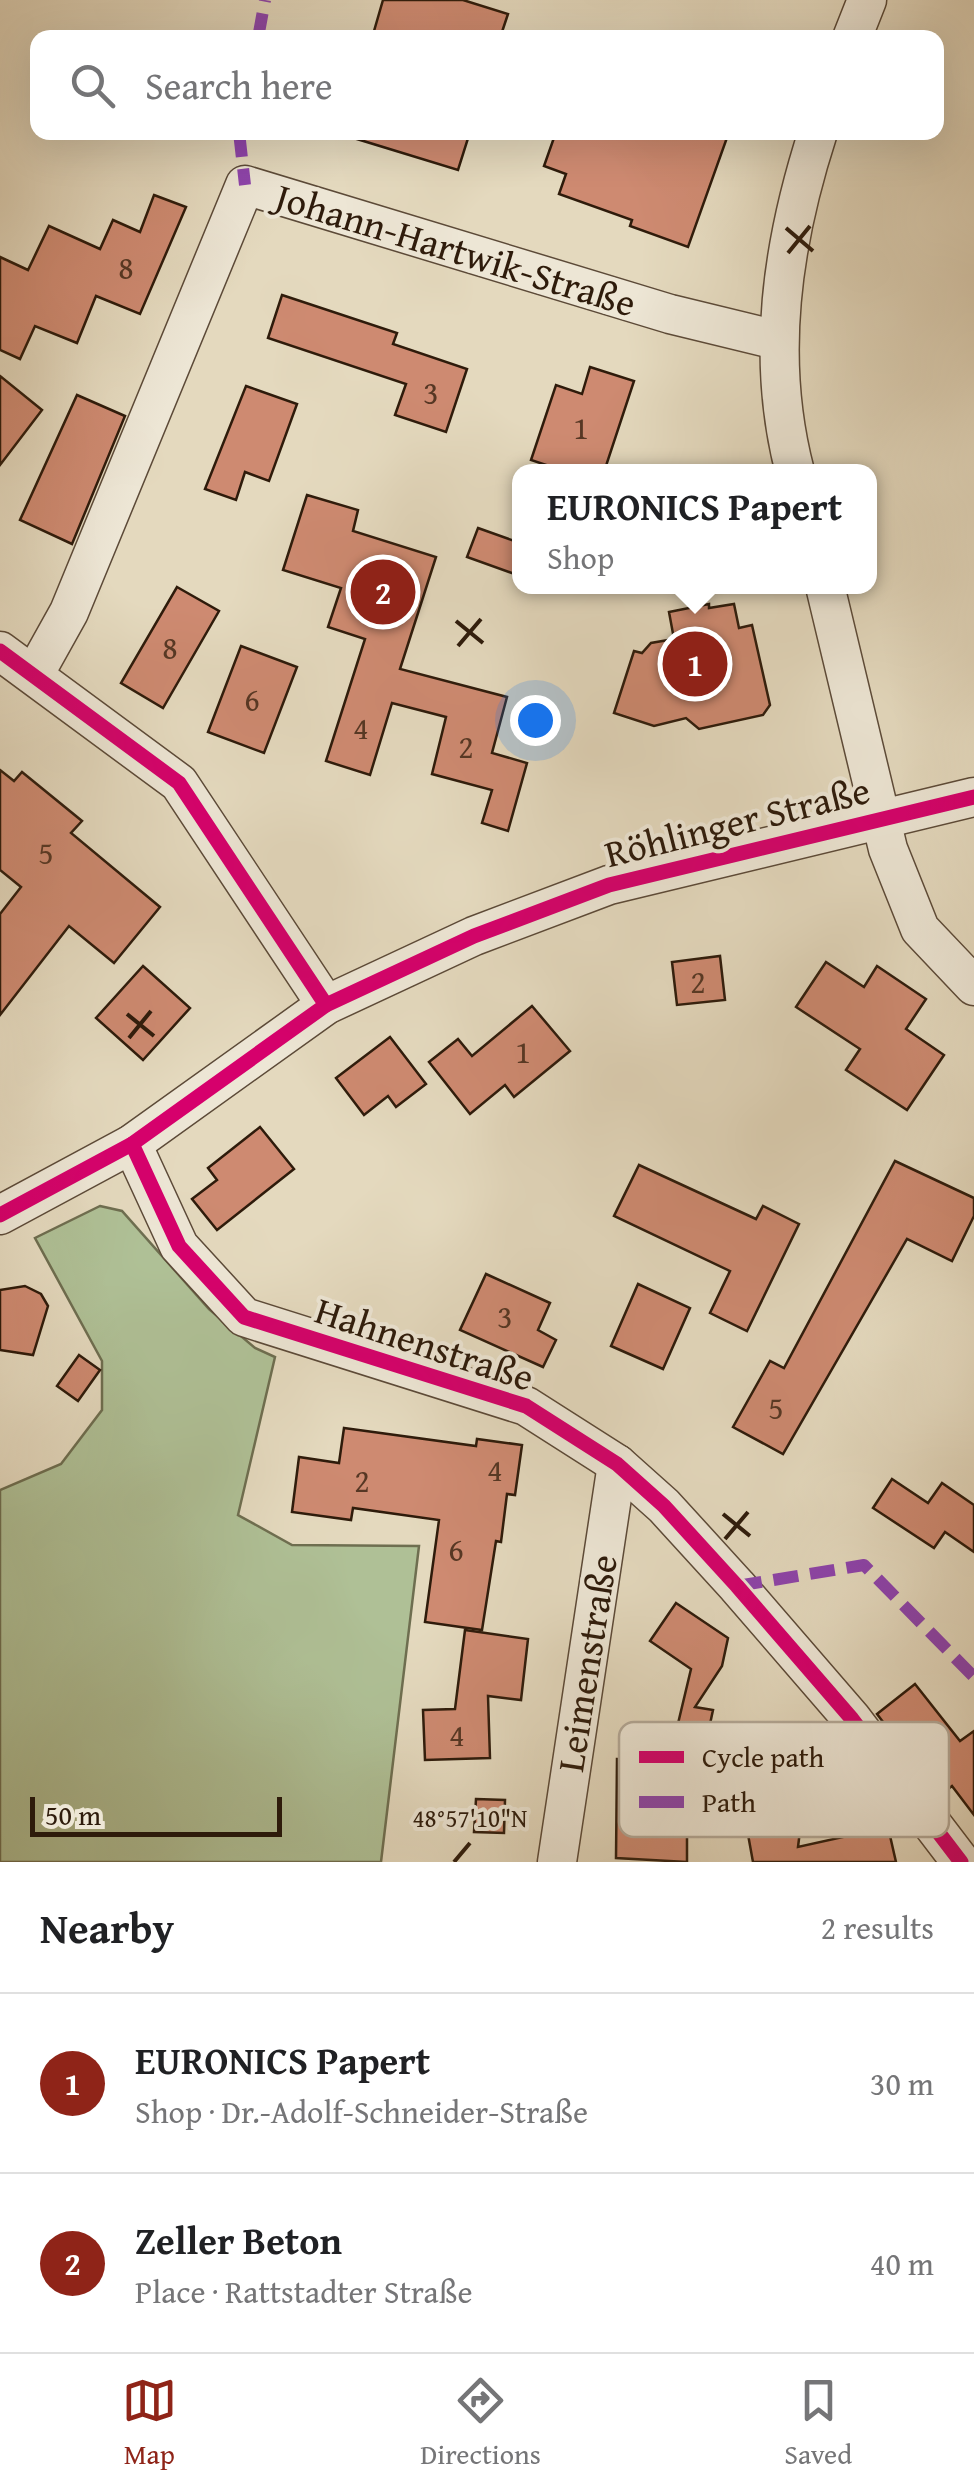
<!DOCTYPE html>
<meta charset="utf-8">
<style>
body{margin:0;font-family:"Gentium Book Plus",serif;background:#f6f6f6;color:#202124}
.scale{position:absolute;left:30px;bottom:25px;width:252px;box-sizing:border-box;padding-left:10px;border:5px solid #2e1b0b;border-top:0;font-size:28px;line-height:35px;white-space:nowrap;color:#2e1b0b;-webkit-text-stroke:8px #ede6d5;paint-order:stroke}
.you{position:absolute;left:535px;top:720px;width:35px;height:35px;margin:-25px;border:8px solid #fff;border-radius:50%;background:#1a73e8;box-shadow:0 0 0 15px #1a73e833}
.badge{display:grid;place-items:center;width:65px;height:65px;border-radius:50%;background:#8f2418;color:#fff;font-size:32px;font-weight:700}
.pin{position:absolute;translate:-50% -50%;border:5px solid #fff;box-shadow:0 2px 10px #0006}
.popup{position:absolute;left:512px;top:464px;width:365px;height:130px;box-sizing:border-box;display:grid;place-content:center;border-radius:20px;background:#fff;filter:drop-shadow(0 2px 8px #0005);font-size:32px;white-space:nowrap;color:#757577}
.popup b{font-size:38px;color:#202124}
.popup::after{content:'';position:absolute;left:50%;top:100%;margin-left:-20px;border:20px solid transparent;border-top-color:#fff}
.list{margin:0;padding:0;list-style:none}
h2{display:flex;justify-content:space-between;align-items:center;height:130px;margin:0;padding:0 40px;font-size:42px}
h2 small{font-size:32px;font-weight:400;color:#757577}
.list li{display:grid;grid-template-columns:65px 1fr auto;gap:30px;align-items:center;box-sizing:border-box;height:180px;padding:0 40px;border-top:2px solid #e0e0e0}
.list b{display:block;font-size:38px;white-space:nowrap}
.list p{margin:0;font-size:32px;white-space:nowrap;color:#757577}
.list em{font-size:32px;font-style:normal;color:#757577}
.icon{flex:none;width:55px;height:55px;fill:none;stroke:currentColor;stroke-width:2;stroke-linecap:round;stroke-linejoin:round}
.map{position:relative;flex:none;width:974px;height:1862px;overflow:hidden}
.search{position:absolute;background:#fff;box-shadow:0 10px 40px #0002;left:30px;right:30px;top:30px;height:110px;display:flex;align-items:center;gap:25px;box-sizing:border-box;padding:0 35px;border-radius:20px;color:#757577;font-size:38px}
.sheet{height:490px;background:#fff}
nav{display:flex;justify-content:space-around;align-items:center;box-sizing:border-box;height:140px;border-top:2px solid #e0e0e0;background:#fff;font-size:28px;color:#757577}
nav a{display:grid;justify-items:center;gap:5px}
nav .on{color:#8f2418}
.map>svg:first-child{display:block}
</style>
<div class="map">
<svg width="974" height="1862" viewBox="0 0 974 1862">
<rect width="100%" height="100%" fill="#e4d9be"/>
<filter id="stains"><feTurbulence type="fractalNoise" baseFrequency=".002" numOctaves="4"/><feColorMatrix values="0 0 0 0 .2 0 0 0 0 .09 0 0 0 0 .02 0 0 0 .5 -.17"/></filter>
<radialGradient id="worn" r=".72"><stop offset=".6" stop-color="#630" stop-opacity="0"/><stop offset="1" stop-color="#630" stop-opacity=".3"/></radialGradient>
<polygon fill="#afc096" stroke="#6e6e50" stroke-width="2.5" points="100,1206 122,1211 209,1309 255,1348 275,1357 238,1515 292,1545 419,1546 381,1862 0,1862 0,1490 61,1464 102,1410 102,1361 35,1238"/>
<g fill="#ce8a71" stroke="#2e1b0b" stroke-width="2.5">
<polygon points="383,0 463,0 508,14 500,38 372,38"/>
<polygon points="358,132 470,132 458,170 357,139"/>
<polygon points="556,132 729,132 688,247 630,226 632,220 559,194 566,174 544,166"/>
<polygon points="154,195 186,207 140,314 96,296 77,343 35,326 20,359 0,350 0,257 28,270 49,226 100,249 113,220 140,232"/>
<polygon points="282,295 397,333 393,344 467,369 446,432 395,415 406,384 268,338"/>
<polygon points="590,367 634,381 604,472 567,472 531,460 556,385 582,394"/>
<polygon points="0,376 42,410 0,465"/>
<polygon points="246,386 297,404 269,481 245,472 236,500 205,489"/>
<polygon points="77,395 125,416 72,544 20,520"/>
<polygon points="307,495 358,510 353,531 436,557 400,669 507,697 492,753 527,763 508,831 482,823 492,790 432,774 446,717 392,703 370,775 326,761 365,639 328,627 341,588 283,570"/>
<polygon points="478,528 520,543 520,576 467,557"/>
<polygon points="177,587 219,611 163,708 121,683"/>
<polygon points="709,604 709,608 734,604 739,628 752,625 770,705 763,715 699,729 686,718 654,726 614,713 634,651 642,653 651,643 674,639 669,612"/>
<polygon points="241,646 297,667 264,753 208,732"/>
<polygon points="0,770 14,781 22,772 82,821 71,833 160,907 114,963 69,926 0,1015 0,914 21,887 0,870"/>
<polygon points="720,956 725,1000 677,1005 672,962"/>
<polygon points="826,962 864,987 877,966 926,999 906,1029 944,1055 907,1110 846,1070 860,1049 796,1007"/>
<polygon points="143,966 190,1008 143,1060 96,1018"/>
<polygon points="532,1006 570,1051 514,1097 505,1085 470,1114 429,1062 458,1039 472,1056"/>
<polygon points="390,1037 426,1084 396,1107 388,1096 364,1115 336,1078"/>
<polygon points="260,1127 294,1169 217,1230 192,1199 217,1180 208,1168"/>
<polygon points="895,1161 974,1198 974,1216 952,1261 907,1239 783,1454 733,1427 770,1361 784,1368"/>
<polygon points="639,1165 756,1219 763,1206 799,1224 747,1331 710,1313 730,1271 614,1216"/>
<polygon points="486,1274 550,1303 538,1330 556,1340 543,1367 460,1330"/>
<polygon points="638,1284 690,1308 663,1369 611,1346"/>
<polygon points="25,1286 41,1294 48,1306 33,1355 0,1350 0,1290"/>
<polygon points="79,1355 100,1370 78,1401 57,1386"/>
<polygon points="344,1428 476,1446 477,1439 522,1445 515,1495 507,1494 501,1542 496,1541 482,1630 425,1622 439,1520 353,1508 351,1520 292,1512 299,1457 339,1463"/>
<polygon points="892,1479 928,1503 942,1483 974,1505 974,1552 945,1532 934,1548 873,1508"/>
<polygon points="676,1603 728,1638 722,1666 695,1707 713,1710 707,1738 676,1732 691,1669 650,1641"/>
<polygon points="465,1630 528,1639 521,1700 488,1696 490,1758 425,1760 423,1710 455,1709"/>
<polygon points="915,1684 960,1741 974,1731 974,1815 952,1786 939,1796 877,1714"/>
<polygon points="755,1740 811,1743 798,1847 888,1827 896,1862 753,1862 747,1829"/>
<polygon points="617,1759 660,1761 671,1773 672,1795 687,1807 687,1862 616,1858"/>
<polygon points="476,1799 505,1800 504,1833 474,1832"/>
</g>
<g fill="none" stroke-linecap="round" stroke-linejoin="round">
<defs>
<g id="minor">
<polyline points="852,38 867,0"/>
<path d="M 795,472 C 765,358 782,243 818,132"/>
<polyline points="825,586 888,849 920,929 974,986"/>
<polyline points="0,651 179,783 326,1005"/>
<polyline points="35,673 69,612 245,185 670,314 777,340"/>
<polyline points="132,1144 179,1246 244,1317 526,1406 617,1464 664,1506 737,1586 852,1719 961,1862"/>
<polyline points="0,1215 132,1144 326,1005 474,936 609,885 974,797"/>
<polyline points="557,1862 617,1464"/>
</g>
</defs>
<use href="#minor" stroke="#5c4a38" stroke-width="41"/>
<use href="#minor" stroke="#ede6d5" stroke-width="38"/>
<g stroke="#8e44ad" stroke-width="12" stroke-dasharray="25 12" stroke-linecap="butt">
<polyline points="258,38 265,0"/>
<polyline points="239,132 245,185"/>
<polyline points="737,1586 864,1565 974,1677"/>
</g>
<defs>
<g id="cycleway">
<polyline points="0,651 179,783 326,1005"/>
<polyline points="132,1144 179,1246 244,1317 526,1406 617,1464 664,1506 737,1586 852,1719 961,1862"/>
<polyline points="0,1215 132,1144 326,1005 474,936 609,885 974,797"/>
</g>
</defs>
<use href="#cycleway" stroke="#ede6d5" stroke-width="21"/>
<use href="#cycleway" stroke="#d6006c" stroke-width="15"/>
</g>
<path fill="none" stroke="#2e1b0b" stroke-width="4" d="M 786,228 L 813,251M 788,253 L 810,226M 456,621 L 483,643M 458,646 L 481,619M 127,1014 L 154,1036M 129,1038 L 151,1011M 723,1514 L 750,1536M 725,1539 L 748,1512M 454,1862 L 470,1843"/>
<g text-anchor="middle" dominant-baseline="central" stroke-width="8" stroke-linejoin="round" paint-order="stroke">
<g font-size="32" fill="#563724">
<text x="126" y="267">8</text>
<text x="431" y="392">3</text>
<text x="581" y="427">1</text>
<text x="170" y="647">8</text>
<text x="252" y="699">6</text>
<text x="361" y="727">4</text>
<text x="466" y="746">2</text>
<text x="46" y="852">5</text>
<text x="698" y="981">2</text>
<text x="523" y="1051">1</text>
<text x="505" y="1316">3</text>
<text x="776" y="1407">5</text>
<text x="495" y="1469">4</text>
<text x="362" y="1480">2</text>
<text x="456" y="1549">6</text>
<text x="457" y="1734">4</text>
</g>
<g font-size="38" fill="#2e1b0b" stroke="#ede6d5">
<text transform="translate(456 249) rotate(17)">Johann-Hartwik-Straße</text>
<text transform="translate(737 821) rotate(-14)">Röhlinger Straße</text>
<text transform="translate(425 1343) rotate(18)">Hahnenstraße</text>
<text transform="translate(586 1663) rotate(-81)">Leimenstraße</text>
</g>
</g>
<rect x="619" y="1722" width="330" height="115" rx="15" fill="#ede6d5" stroke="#b4a998" stroke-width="2.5"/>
<rect x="639" y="1751" width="45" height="12" fill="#d6006c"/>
<rect x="639" y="1796" width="45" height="12" fill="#8e44ad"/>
<g font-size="28" fill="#2e1b0b">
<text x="702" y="1767">Cycle path</text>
<text x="702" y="1812">Path</text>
</g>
<g font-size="25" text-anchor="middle" fill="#2e1b0b" stroke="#ede6d5" stroke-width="8" stroke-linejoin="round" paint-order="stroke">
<text x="470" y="1827">48°57'10"N</text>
</g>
<rect width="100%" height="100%" filter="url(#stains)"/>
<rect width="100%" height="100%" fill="url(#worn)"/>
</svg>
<div class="scale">50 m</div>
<div class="you"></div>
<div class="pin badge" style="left:695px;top:664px">1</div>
<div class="popup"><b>EURONICS Papert</b>Shop</div>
<div class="pin badge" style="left:383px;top:592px">2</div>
<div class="search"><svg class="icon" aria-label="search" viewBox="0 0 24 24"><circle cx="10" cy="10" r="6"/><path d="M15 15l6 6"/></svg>Search here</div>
</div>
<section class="sheet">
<h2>Nearby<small>2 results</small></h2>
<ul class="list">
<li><span class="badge">1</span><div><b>EURONICS Papert</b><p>Shop · Dr.-Adolf-Schneider-Straße</p></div><em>30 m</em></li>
<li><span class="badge">2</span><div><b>Zeller Beton</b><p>Place · Rattstadter Straße</p></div><em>40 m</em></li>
</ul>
</section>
<nav>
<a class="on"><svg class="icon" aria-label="map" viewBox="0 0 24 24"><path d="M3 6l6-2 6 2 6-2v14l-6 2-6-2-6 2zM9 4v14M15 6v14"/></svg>Map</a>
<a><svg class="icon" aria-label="directions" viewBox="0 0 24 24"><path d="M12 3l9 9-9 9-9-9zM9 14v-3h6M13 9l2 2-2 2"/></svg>Directions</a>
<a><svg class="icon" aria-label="saved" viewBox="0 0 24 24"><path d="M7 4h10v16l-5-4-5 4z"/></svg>Saved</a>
</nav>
